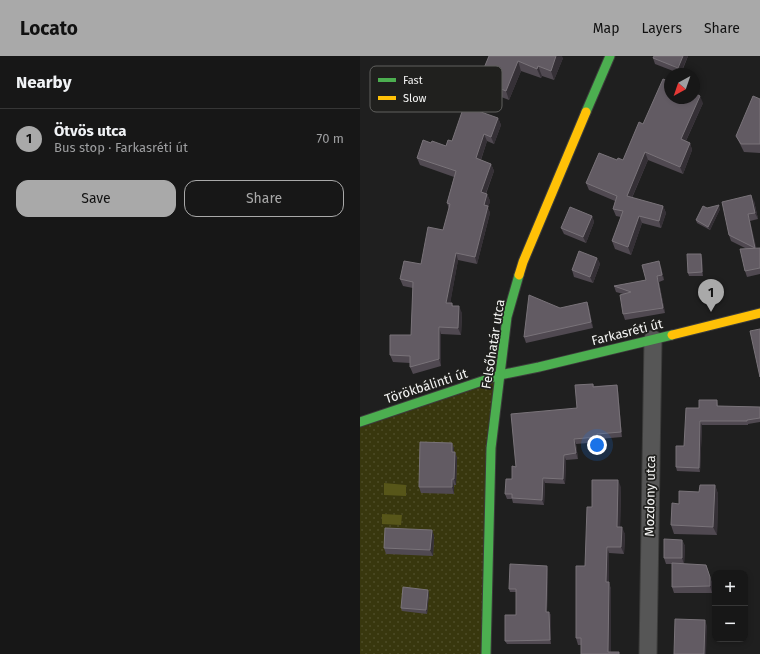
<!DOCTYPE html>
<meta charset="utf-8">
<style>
body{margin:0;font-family:"Fira Sans",sans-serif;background:#202020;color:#f1f3f6}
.controls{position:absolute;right:12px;bottom:12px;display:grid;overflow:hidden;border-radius:8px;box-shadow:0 2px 6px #0003}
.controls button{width:36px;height:36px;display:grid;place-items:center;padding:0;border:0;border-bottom:1px solid #363636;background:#171717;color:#f1f3f6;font:20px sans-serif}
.compass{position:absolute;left:304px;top:12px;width:36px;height:36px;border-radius:50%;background:#171717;box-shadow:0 2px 6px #0003;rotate:220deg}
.you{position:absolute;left:237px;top:389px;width:14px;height:14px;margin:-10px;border:3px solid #fff;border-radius:50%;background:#1a73e8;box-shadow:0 0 0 6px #1a73e833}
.badge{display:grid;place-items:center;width:26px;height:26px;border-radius:50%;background:#a9a9a9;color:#111;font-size:13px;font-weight:700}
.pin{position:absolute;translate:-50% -33px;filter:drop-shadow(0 1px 2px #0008)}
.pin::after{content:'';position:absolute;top:21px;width:14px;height:12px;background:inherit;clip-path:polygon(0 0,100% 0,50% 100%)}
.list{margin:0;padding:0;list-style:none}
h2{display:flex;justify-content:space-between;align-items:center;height:52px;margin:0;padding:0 16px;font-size:17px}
h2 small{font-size:13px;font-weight:400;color:#9e9fa1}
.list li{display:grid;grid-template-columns:26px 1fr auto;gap:12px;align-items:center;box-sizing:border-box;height:60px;padding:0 16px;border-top:1px solid #363636}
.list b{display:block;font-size:15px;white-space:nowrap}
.list p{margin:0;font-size:13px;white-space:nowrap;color:#9e9fa1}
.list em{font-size:13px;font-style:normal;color:#9e9fa1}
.actions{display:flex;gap:8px;padding:12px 16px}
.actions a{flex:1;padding:9px 0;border:1px solid #a9a9a9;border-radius:12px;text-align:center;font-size:14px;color:#a9a9a9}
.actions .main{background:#a9a9a9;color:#111}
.map{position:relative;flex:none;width:400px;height:598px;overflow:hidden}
header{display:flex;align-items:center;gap:24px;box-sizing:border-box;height:56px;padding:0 20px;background:#a9a9a9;color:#111}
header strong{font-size:19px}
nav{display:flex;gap:22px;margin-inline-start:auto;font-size:14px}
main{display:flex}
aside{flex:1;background:#171717}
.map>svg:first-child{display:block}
</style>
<header>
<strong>Locato</strong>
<nav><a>Map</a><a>Layers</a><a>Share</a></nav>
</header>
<main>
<aside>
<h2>Nearby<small></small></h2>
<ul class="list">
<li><span class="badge">1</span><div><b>Ötvös utca</b><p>Bus stop · Farkasréti út</p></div><em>70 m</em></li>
</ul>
<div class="actions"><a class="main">Save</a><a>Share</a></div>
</aside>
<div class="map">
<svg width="400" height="598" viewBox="0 0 400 598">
<defs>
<pattern id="garden-dots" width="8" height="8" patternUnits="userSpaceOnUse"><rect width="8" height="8" fill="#38370e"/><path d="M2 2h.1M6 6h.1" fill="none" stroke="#4c4b26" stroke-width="1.8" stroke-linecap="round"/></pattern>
</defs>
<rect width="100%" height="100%" fill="#1f1f1f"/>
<polygon fill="url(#garden-dots)" points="140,319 126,598 0,598 0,362"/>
<g fill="#575619">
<polygon points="24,427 46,429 46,440 24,439"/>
<polygon points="22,458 42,459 41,469 22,468"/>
</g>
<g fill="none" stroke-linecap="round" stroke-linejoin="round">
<defs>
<polyline id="street" points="288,598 293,283"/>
<g id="fast">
<polyline points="226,56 250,0"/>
<polyline points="0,366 140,319 179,311 312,279"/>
<polyline points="126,598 131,392 147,261 159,219"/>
</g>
<g id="slow">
<polyline points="159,219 163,206 226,56"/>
<polyline points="312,279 400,257"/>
</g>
</defs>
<use href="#street" stroke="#3c3c3b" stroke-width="19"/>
<use href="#fast" stroke="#3c3c3b" stroke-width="11"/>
<use href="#slow" stroke="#3c3c3b" stroke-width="11"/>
<use href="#street" stroke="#565656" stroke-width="17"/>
<use href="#fast" stroke="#4caf50" stroke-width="9"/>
<use href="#slow" stroke="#ffc107" stroke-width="9"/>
</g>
<g fill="#504951">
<polygon points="129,0 203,2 194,24 182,20 181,22 161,15 149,44 123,34 119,24"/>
<polygon points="328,0 321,18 295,8 293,2"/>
<polygon points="400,43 400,97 384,96 376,80"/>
<polygon points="343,47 326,85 330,87 332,94 323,118 288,104 272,142 303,150 306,157 301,172 282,167 271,199 255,193 252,185 261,161 256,160 253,153 255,145 229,134 226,127 257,104 263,104 283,68"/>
<polygon points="138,62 141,69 134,88 127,85 121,104 131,108 134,115 126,138 127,138 130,145 128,152 130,157 117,208 98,204 90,247 92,247 93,250 102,257 101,279 81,278 81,310 53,318 50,311 50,307 33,306 30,299 51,279 53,232 43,230 40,223 61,208 83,174 89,153 87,147 94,121 60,109 57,102 71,87 86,90 92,85"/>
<polygon points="394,145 398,163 390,165 396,193 400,192 400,218 387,221 385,215 387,193 371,185 369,179"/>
<polygon points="347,152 360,153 350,174 337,167 336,164"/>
<polygon points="232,160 234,166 226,187 204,178 201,172"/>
<polygon points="342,201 343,220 329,220 328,217"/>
<polygon points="237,202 240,208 233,227 214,221 212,214"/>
<polygon points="301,211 304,224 299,226 305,257 265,264 263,258 263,238 256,236 254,230 286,224"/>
<polygon points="227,246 229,252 233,272 166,287 164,281"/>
<polygon points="233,328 234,330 257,329 258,334 262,381 239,383 239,386 216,388 218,403 206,404 205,428 185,427 184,449 153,447 152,443 147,443 145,438 152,423 156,411 217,352"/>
<polygon points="357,344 358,350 400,351 400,366 388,368 388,369 342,369 340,416 317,415 316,411 324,390 339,352"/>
<polygon points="92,387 94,393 94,396 95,396 97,402 96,429 94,429 94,438 61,437 59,431"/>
<polygon points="355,429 358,438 357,479 314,478 311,469 319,448 339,436"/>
<polygon points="261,431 260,471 265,478 264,498 249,497 249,527 251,533 251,596 259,596 259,598 221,598 221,589 218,589 216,582 232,451"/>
<polygon points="72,474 74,480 73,500 26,498 24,492"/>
<polygon points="322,484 325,490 324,508 346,509 352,527 352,537 314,537 312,531 312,508 306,508 304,502"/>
<polygon points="188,513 187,556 191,559 191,588 147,588 145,585 156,559 156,536 150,536 149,533"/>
<polygon points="69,537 67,558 42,555 41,552"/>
</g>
<g fill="#353036">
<polygon points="196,0 202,0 203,2 194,24 191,15"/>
<polygon points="323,0 328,0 320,18 318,12"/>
<polygon points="158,5 161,15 149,44 146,35"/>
<polygon points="178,10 182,20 181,22 177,13"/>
<polygon points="340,40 343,47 323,91 321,83"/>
<polygon points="138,62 141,69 134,88 131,81"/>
<polygon points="124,78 127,85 119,109 116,102"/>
<polygon points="330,87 332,94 323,118 320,111"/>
<polygon points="285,96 288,104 269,148 267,140"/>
<polygon points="131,108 134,115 123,144 121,136"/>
<polygon points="127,138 130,145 128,152 130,157 117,208 115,201 124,149"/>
<polygon points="391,139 394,145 398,163 395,157"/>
<polygon points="359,149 360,153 350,174 348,171"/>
<polygon points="303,150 306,157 301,172 299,165"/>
<polygon points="388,158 390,165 398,198 395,192"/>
<polygon points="232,160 234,166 226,187 223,181"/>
<polygon points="279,160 282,167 271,199 268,191"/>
<polygon points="96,197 98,204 89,254 86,247"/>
<polygon points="341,198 342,201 343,220 342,216"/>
<polygon points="237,202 240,208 233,227 230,221"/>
<polygon points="299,205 301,211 304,224 302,219"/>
<polygon points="297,220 299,226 305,257 303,252"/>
<polygon points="227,246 229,252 233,272 231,266"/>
<polygon points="99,250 102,257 101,279 98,272"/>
<polygon points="79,271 81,278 81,310 79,303"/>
<polygon points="257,329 258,334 262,381 261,376"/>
<polygon points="340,365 342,369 340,416 339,412"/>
<polygon points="214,383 216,388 218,403 216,397"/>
<polygon points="92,387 94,393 94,402 92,396"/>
<polygon points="95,396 97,402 96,429 94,423"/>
<polygon points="204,399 206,404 205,428 203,423"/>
<polygon points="183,422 185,427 184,449 182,444"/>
<polygon points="92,423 94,429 94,438 92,431"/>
<polygon points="258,424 261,431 260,478 257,471"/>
<polygon points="355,429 358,438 357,479 353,471"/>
<polygon points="262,471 265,478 264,498 261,491"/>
<polygon points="72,474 74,480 73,500 70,494"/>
<polygon points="322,484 325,490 324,508 322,502"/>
<polygon points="247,491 249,497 249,527 251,533 251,598 248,596 246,526"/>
<polygon points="187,510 188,513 187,560 186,556"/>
<polygon points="350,521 352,527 352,537 350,530"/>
<polygon points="68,534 69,537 67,558 66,554"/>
<polygon points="189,556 191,559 191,588 190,584"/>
<polygon points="345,564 347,570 346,598 344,598"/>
</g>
<g fill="#625b63" stroke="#797379">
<polygon points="129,0 196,0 191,15 178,10 177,13 158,5 146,35 119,24"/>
<polygon points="294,0 323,0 318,12 293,2"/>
<polygon points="303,23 310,26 310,42 334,42 334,37 340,40 321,83 330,87 320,111 285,96 267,140 303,150 299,165 279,160 268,191 252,185 263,155 253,153 257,140 226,127 239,97 257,104 258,102 263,104 279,66 283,68"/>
<polygon points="393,40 400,43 400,88 381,88 376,80"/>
<polygon points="104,50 138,62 131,81 124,78 116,102 131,108 121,136 127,138 124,149 128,150 115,201 96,197 86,247 92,247 92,250 99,250 98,272 79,271 79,303 50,311 50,300 30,299 30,279 51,279 53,226 40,223 44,205 61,208 68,171 83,174 90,148 87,147 96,115 57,102 63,84 71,87 72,85 86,90 88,84 92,85"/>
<polygon points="391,139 395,157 388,158 395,192 369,179 362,146"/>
<polygon points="359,149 348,171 336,164 343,150 347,152"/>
<polygon points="210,151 232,160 223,181 201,172"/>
<polygon points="400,192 400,212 385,215 380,193"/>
<polygon points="219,195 237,202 230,221 212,214"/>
<polygon points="327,198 341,198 342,216 328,217"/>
<polygon points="299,205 302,219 297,220 303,252 263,258 260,239 271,236 254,230 286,224 282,209"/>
<polygon points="169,239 200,252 227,246 231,266 164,281"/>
<polygon points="400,273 400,321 390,275"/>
<polygon points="233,328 233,331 257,329 261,376 237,378 237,381 214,383 216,397 204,399 203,423 183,422 182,444 152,442 152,438 145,438 146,423 152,423 152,410 156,411 151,358 217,352 215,329"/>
<polygon points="339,344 357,344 357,350 400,351 400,362 387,364 387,365 340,365 339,412 316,411 316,390 324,390 326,352 339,352"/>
<polygon points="60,386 92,387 92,396 95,396 94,423 92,423 92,431 59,431"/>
<polygon points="232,424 258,424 257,471 262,471 261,491 247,491 246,526 249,526 248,596 259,596 259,598 221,598 221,582 216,582 216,510 225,510 227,451 232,451"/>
<polygon points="340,429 355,429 353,471 311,469 312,447 319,448 319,435 339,436"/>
<polygon points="25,472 72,474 70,494 24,492"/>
<polygon points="304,483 322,484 322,502 304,502"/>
<polygon points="312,507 346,509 350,521 350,530 312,531"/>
<polygon points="150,508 187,510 186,556 189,556 190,584 145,585 145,559 156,559 156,533 149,533"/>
<polygon points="43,531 68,534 66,554 41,552"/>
<polygon points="315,563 345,564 344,598 314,598"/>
</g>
<g text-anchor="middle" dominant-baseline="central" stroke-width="3.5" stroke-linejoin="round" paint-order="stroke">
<g font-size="13" fill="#f4f4f3" stroke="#20201e">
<text transform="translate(267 276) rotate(-14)">Farkasréti út</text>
<text transform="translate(133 288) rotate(-81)">Felsőhatár utca</text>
<text transform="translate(66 330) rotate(-18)">Törökbálinti út</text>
<text transform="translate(290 440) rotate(-89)">Mozdony utca</text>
</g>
</g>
<rect x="10" y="10" width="132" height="46" rx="6" fill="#20201e" stroke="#60605e" stroke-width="1"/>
<rect x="18" y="22" width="18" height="4" fill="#4caf50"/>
<rect x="18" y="40" width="18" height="4" fill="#ffc107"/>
<g font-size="11" fill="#f4f4f3">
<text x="43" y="28">Fast</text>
<text x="43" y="46">Slow</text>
</g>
</svg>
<div class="controls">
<button>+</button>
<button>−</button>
</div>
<svg class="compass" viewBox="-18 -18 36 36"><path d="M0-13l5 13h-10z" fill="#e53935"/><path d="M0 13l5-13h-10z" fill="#9e9fa1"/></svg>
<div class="you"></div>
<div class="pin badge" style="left:351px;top:256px">1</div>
</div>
</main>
